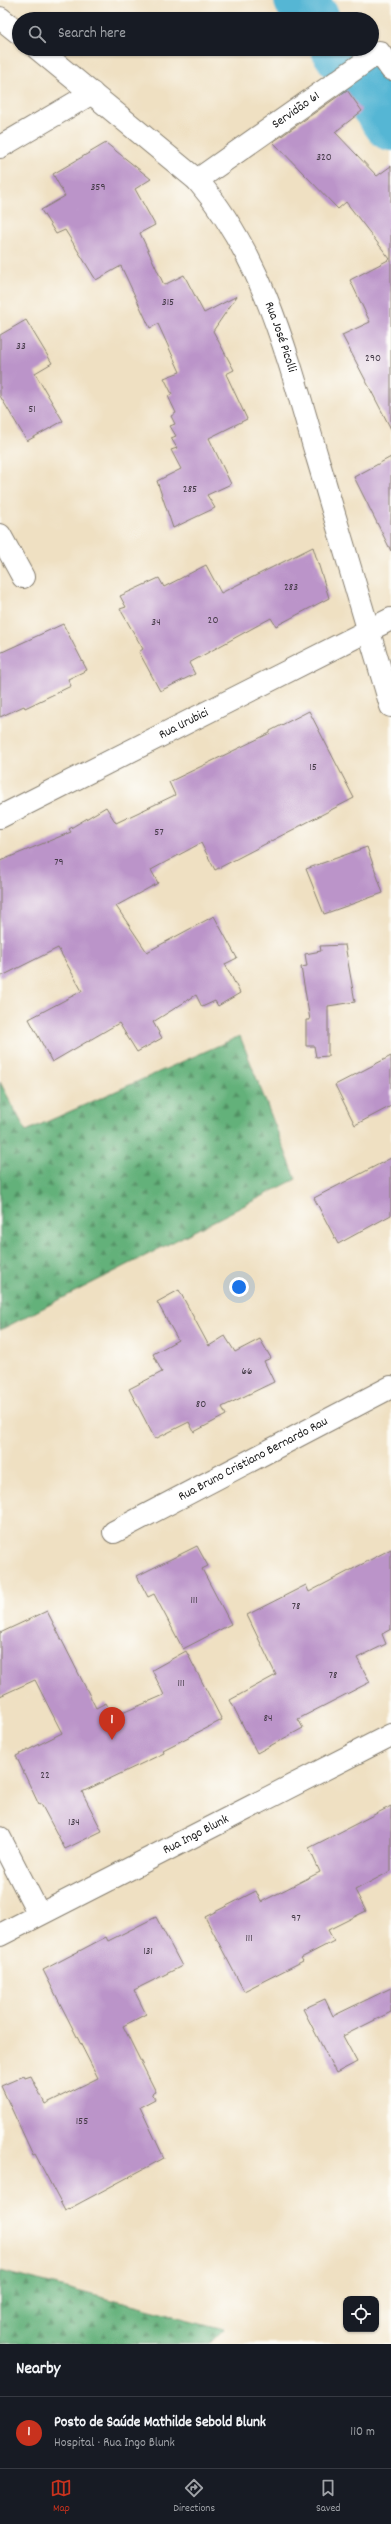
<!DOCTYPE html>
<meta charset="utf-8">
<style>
body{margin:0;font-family:Dekko,sans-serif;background:#20242c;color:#f1f3f6}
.controls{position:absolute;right:12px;bottom:12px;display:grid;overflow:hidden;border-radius:8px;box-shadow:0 1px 3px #0004}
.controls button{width:36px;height:36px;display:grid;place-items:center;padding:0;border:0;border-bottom:1px solid #363941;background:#171b24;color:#f1f3f6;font:20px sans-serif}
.you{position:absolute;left:239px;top:1287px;width:14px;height:14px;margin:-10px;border:3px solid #fff;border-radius:50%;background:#1a73e8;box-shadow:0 0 0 6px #1a73e833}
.badge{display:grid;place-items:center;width:26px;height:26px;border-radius:50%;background:#c8321e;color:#fff;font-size:13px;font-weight:700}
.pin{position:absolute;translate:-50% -33px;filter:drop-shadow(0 1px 2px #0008)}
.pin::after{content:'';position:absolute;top:21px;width:14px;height:12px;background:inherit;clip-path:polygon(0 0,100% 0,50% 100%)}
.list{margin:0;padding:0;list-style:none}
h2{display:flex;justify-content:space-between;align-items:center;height:52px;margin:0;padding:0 16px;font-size:17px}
h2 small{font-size:13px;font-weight:400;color:#9ea1a6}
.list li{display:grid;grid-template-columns:26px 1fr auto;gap:12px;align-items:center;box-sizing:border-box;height:72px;padding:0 16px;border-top:1px solid #363941}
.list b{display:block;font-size:15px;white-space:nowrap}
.list p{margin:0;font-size:13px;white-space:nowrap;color:#9ea1a6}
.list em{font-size:13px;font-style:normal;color:#9ea1a6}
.icon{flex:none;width:22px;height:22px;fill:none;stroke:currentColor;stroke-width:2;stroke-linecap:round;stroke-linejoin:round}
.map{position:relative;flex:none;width:391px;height:2344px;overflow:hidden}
.search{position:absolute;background:#171b24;box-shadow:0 1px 3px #0004;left:12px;right:12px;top:12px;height:44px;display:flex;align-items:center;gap:10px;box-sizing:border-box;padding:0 14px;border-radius:22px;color:#9ea1a6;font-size:15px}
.sheet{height:124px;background:#171b24}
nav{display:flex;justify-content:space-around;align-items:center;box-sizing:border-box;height:56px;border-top:1px solid #363941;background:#171b24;font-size:11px;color:#9ea1a6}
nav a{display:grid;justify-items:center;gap:2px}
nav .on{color:#c8321e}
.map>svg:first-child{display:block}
</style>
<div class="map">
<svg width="391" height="2344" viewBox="0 0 391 2344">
<defs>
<pattern id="forest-firs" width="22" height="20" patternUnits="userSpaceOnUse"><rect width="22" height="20" fill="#63b17a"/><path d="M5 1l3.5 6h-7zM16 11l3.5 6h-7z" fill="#518f63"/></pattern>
</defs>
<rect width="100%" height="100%" fill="#fdfcf7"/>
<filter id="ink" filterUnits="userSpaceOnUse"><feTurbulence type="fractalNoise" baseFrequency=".025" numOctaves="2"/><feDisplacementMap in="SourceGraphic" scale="8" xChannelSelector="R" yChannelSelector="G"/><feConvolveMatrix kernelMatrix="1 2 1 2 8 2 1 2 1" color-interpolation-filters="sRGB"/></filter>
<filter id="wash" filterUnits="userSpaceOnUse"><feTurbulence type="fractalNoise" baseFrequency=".012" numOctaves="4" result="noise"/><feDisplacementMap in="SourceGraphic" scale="16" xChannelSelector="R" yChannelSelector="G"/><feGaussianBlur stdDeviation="0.9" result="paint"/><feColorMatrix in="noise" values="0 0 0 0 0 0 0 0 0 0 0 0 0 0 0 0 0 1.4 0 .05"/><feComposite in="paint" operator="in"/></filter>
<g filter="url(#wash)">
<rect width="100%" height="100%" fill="#efe0c2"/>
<g fill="url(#forest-firs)" stroke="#40664b">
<polygon points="240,1036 296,1179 0,1330 0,1082 26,1131"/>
<polygon points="0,2271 224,2329 209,2344 0,2344"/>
</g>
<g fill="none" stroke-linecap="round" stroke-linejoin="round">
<g stroke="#55b6d4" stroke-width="52">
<polyline points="300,0 314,19"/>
<polyline points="337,49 345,61"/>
<polyline points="366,91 391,125"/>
</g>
</g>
<g id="blocks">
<g fill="#bb94c9">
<polygon points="347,90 362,111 335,132 377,176 391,166 391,429 342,335 370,322 350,280 390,259 346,202 338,209 273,142"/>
<polygon points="106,143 151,179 135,189 155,225 140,233 164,285 184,275 204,313 237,296 213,331 234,370 226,374 247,419 209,438 231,484 207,495 215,508 173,528 157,481 181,469 171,450 177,448 171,438 176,436 170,426 175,424 171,416 176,413 168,396 172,394 164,378 180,372 158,324 150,328 121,266 96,280 65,230 56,234 41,210 65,196 53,174"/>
<polygon points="26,320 52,363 35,373 36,375 63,421 27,441 0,396 0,335"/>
<polygon points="391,457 391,551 354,477"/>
<polygon points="313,547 329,598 276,626 271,618 189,663 195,674 160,691 139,652 143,649 120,609 126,607 120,596 159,578 164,587 206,565 221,593"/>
<polygon points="63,624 87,670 68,679 71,686 25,708 24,706 0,717 0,653"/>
<polygon points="309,711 354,798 215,870 201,843 151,870 158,883 116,906 147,952 214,916 237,958 225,964 240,993 218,1006 215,1001 202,1007 196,995 153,1022 162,1038 137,1052 119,1023 52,1062 29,1019 82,991 58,948 0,977 0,861 71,832 69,829 106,807 116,823 175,795 169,782 270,733 270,731"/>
<polygon points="367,847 383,893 324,914 306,869"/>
<polygon points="345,945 355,1002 328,1006 328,1056 316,1057 314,1046 306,1046 306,1020 310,1020 301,967 307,966 305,954 321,951 320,946"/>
<polygon points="391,1056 391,1106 355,1125 335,1085"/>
<polygon points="391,1158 391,1215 338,1244 314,1198"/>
<polygon points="179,1290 209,1346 225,1336 235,1352 260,1339 271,1358 264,1361 274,1382 222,1407 226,1415 194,1432 189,1422 155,1439 129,1389 162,1372 153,1354 178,1340 157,1302"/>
<polygon points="197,1546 208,1566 202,1569 231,1624 183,1649 154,1594 148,1597 137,1576"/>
<polygon points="391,1549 391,1629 382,1634 386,1644 357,1658 370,1682 298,1719 303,1728 257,1753 230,1700 276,1675 247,1615 306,1585 309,1592"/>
<polygon points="47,1611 96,1708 106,1703 113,1717 164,1695 152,1670 186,1651 222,1720 163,1750 164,1753 82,1792 102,1831 65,1849 41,1804 39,1805 16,1756 62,1733 35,1680 0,1696 0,1633"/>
<polygon points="391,1806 391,1871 355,1890 366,1911 328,1930 334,1941 301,1958 303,1961 244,1991 205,1917 256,1891 261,1902 320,1872 309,1848"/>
<polygon points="156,1917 182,1966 134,1990 146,2014 123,2026 156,2092 152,2094 155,2099 140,2107 164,2158 65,2211 35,2154 33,2155 1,2086 24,2076 25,2078 31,2076 45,2104 98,2078 43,1970 106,1937 108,1941"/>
<polygon points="391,1988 391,2012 343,2036 357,2062 336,2073 303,2009 325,1999 333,2016"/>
</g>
</g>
</g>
<g filter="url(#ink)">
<use href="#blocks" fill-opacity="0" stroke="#867e6f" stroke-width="1"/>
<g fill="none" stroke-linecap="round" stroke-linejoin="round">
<defs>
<g id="minor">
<polyline points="0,18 19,33"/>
<path id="s1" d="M 38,49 L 197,180 C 265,259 289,362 318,460 C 342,542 367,624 391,706"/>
<polyline points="0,147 92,93"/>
<path id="s2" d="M 197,180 L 379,52 L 391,69"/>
<polyline points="0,535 23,577"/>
<path id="s3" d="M 0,817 L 391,619"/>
<path id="s4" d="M 114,1532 L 391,1387"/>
<polyline points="0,1838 39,1914"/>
<path id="s5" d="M 0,1935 L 391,1735"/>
</g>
</defs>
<use href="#minor" stroke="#867e6f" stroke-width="24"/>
<use href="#minor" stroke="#fff" stroke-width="22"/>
</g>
</g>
<g text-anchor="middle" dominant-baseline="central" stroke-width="3" stroke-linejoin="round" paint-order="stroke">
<g font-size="11" fill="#443a47">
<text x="324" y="158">320</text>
<text x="98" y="188">359</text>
<text x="168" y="303">315</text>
<text x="21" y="347">33</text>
<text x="373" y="359">290</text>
<text x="32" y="410">51</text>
<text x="190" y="490">285</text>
<text x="291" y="588">283</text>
<text x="213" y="621">20</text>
<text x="156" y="623">34</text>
<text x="313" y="768">15</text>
<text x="159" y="833">57</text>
<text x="59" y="863">79</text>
<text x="247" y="1372">66</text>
<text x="201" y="1405">80</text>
<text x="194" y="1601">111</text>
<text x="296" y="1607">78</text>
<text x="333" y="1676">78</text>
<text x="181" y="1684">111</text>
<text x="268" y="1719">84</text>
<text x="45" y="1776">22</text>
<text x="74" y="1823">134</text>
<text x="296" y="1919">97</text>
<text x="249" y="1939">111</text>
<text x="148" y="1952">131</text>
<text x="82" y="2122">155</text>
</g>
<g font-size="13" fill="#1c1c1c" stroke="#fdfcf7">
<text stroke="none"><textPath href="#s2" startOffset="121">Servidão 61</textPath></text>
<text stroke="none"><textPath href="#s1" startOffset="385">Rua José Picolli</textPath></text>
<text stroke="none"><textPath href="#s3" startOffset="206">Rua Urubici</textPath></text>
<text stroke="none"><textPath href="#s4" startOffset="157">Rua Bruno Cristiano Bernardo Rau</textPath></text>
<text stroke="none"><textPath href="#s5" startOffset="220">Rua Ingo Blunk</textPath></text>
</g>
</g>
</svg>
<div class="controls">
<button><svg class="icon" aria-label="locate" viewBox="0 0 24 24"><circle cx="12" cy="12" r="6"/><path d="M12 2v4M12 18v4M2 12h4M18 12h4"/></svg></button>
</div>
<div class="you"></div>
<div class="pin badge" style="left:112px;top:1740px">1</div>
<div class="search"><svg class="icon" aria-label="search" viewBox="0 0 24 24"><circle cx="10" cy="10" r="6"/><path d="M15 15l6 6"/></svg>Search here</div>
</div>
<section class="sheet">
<h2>Nearby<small></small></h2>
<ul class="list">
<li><span class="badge">1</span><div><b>Posto de Saúde Mathilde Sebold Blunk</b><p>Hospital · Rua Ingo Blunk</p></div><em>110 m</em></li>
</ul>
</section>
<nav>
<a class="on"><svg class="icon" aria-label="map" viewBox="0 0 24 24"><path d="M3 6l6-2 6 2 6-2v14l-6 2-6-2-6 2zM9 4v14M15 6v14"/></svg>Map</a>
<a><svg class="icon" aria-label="directions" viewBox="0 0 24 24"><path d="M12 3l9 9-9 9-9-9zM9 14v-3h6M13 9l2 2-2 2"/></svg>Directions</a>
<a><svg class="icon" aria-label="saved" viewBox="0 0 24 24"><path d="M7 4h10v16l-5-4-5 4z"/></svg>Saved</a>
</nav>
